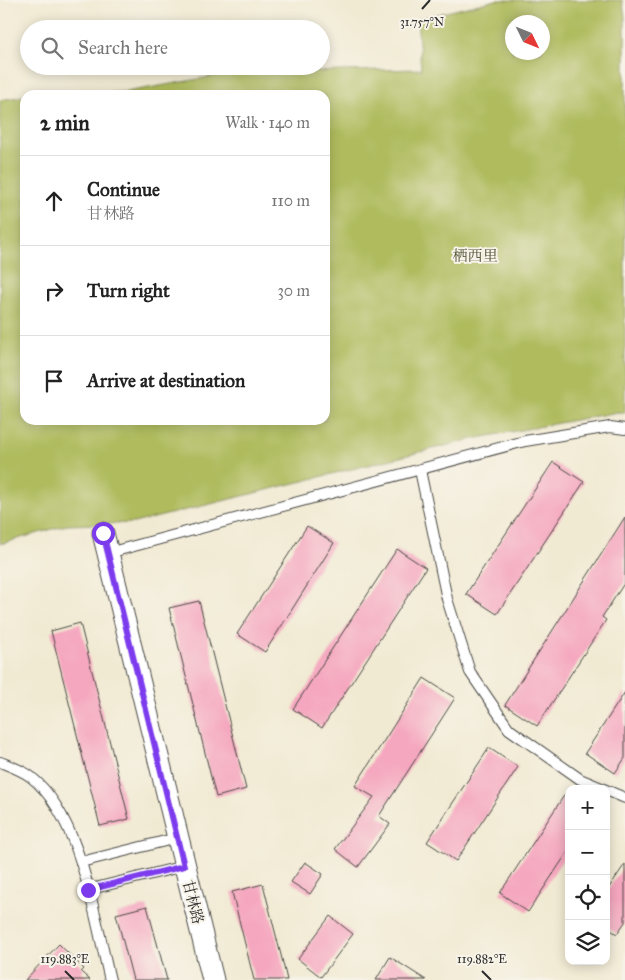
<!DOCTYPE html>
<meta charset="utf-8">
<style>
body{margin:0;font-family:"IM FELL Great Primer","Noto Serif SC",serif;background:#f2f2f2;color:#222}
.controls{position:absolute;right:15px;bottom:15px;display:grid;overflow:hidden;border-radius:10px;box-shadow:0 2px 12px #0003}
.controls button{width:45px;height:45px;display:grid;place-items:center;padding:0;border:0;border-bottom:1px solid #e0e0e0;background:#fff;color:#222;font:25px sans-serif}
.compass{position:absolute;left:505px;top:15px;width:45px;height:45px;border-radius:50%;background:#fff;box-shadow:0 2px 12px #0003;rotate:133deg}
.stop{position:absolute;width:15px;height:15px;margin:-11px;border:4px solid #7c3aed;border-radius:50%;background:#fff}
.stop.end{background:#7c3aed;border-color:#fff;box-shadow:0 1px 5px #0008}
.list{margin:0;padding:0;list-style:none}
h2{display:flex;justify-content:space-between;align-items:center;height:65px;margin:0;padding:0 20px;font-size:21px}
h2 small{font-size:16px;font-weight:400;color:#767676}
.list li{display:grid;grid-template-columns:32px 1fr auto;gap:15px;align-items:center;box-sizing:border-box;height:90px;padding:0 20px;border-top:1px solid #e0e0e0}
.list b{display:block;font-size:19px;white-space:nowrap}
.list p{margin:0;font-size:16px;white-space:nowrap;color:#767676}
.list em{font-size:16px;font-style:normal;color:#767676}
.icon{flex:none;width:28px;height:28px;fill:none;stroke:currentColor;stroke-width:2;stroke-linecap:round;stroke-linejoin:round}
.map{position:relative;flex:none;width:625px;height:980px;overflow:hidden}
.search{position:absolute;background:#fff;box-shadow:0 2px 12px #0003;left:20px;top:20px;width:310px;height:55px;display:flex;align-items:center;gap:12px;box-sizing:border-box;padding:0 18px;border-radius:28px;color:#767676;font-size:19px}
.panel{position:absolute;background:#fff;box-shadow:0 2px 12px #0003;left:20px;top:90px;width:310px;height:335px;border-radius:15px}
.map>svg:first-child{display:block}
</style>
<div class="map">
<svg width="625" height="980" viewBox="0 0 625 980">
<rect width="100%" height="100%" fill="#f7f3e8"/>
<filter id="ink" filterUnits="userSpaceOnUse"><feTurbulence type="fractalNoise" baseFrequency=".02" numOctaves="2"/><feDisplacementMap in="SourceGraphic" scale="10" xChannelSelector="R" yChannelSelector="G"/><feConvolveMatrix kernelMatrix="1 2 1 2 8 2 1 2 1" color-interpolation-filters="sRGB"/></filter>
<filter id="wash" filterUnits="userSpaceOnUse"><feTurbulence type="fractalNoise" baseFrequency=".0096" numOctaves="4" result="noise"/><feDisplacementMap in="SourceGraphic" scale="20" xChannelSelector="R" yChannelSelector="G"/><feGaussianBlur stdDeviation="1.12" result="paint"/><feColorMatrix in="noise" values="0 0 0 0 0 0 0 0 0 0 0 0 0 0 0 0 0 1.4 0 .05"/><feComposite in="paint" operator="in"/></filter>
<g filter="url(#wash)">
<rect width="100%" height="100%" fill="#f1ead3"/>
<path fill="#afbb5d" stroke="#6d7344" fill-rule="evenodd" d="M 496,0 L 622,0 L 625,17 L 625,413 L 618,412 L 473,439 L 134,523 L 67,525 L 0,544 L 0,100 L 25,96 L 25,420 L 325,420 L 325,95 L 30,95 L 126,92 L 226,74 L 421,69 L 417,19 ZM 512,22 L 542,22 L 542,52 L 512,52 Z"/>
<g id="blocks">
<g fill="#f5a7bf">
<polygon points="553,462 584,482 497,614 466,594"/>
<polygon points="625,517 625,582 602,617 606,620 537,726 505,705"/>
<polygon points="307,526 334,543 265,652 237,634"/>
<polygon points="397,549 426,568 322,728 293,709"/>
<polygon points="199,601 246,789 216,797 169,608"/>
<polygon points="80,623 129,819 100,826 51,631"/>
<polygon points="424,678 455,698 379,816 390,824 358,867 335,849 374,797 355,786"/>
<polygon points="625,692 625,758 615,773 585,753"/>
<polygon points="489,748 518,767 456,861 427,842"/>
<polygon points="569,788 569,850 528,912 500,893"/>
<polygon points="305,862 323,874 310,894 291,882"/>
<polygon points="625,864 625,922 617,934 606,927 606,892"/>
<polygon points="263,884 283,963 287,980 254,980 232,892"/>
<polygon points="147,906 167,980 133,980 116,914"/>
<polygon points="330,916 353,934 321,977 298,959"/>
<polygon points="59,944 84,969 81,972 90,980 25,980"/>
<polygon points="390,957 426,980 376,980"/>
</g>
</g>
</g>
<g filter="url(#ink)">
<use href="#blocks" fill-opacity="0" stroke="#494844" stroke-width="1"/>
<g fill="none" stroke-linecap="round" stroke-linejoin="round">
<defs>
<g id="service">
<polyline points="420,470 447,599 470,672 509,729 580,779 604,789"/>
<polyline points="108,553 525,441 610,427 625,429"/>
<path d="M 0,762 C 10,766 22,770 31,777 C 81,816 95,920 110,980"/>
<polyline points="606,790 625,798"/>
<polyline points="81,862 177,838"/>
<polyline points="87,890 184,866"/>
</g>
<polyline id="minor" points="103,533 213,980"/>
</defs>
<use href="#service" stroke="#494844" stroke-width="12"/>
<use href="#minor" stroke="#494844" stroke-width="23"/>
<use href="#service" stroke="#fff" stroke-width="10"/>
<use href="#minor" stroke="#fff" stroke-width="21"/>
</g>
</g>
<g fill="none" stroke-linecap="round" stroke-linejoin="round" filter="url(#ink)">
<polyline stroke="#7c3aed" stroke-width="6" points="88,890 184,866 103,533"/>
</g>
<path fill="none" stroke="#2b2b2b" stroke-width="2" d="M 422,9 L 430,0M 65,971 L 74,980M 482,971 L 491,980"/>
<g text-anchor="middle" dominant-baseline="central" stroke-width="4" stroke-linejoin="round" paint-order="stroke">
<g font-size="15" fill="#53563a" stroke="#f7f3e8">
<text x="475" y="256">栖西里</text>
</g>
<g font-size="15" fill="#2b2b2b" stroke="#f7f3e8">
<text transform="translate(193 902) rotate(76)">甘林路</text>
</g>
</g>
<g font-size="12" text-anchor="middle" fill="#2b2b2b" stroke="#f7f3e8" stroke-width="4" stroke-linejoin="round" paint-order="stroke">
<text x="422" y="26">31.757°N</text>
<text x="65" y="963">119.883°E</text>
<text x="482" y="963">119.882°E</text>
</g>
</svg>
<div class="controls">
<button>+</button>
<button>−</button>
<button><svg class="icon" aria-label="locate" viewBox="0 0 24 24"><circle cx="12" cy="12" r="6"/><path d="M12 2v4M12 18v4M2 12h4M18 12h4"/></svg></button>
<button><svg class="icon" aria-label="layers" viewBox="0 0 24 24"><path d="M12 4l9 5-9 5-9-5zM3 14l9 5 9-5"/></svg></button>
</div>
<svg class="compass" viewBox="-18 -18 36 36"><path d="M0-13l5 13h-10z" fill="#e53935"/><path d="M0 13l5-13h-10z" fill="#767676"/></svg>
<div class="stop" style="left:103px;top:533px"></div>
<div class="stop end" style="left:88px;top:890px"></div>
<div class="search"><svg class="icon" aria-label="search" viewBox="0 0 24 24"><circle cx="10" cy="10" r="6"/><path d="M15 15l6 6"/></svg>Search here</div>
<section class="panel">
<h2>2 min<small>Walk · 140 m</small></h2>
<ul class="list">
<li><svg class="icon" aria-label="ahead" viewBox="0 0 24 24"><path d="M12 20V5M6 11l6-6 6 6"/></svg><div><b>Continue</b><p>甘林路</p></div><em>110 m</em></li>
<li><svg class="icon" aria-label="right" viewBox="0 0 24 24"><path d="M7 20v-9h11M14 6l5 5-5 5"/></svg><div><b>Turn right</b></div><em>30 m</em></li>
<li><svg class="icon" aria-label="arrive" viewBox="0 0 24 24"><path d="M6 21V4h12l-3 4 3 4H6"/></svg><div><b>Arrive at destination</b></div></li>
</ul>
</section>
</div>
